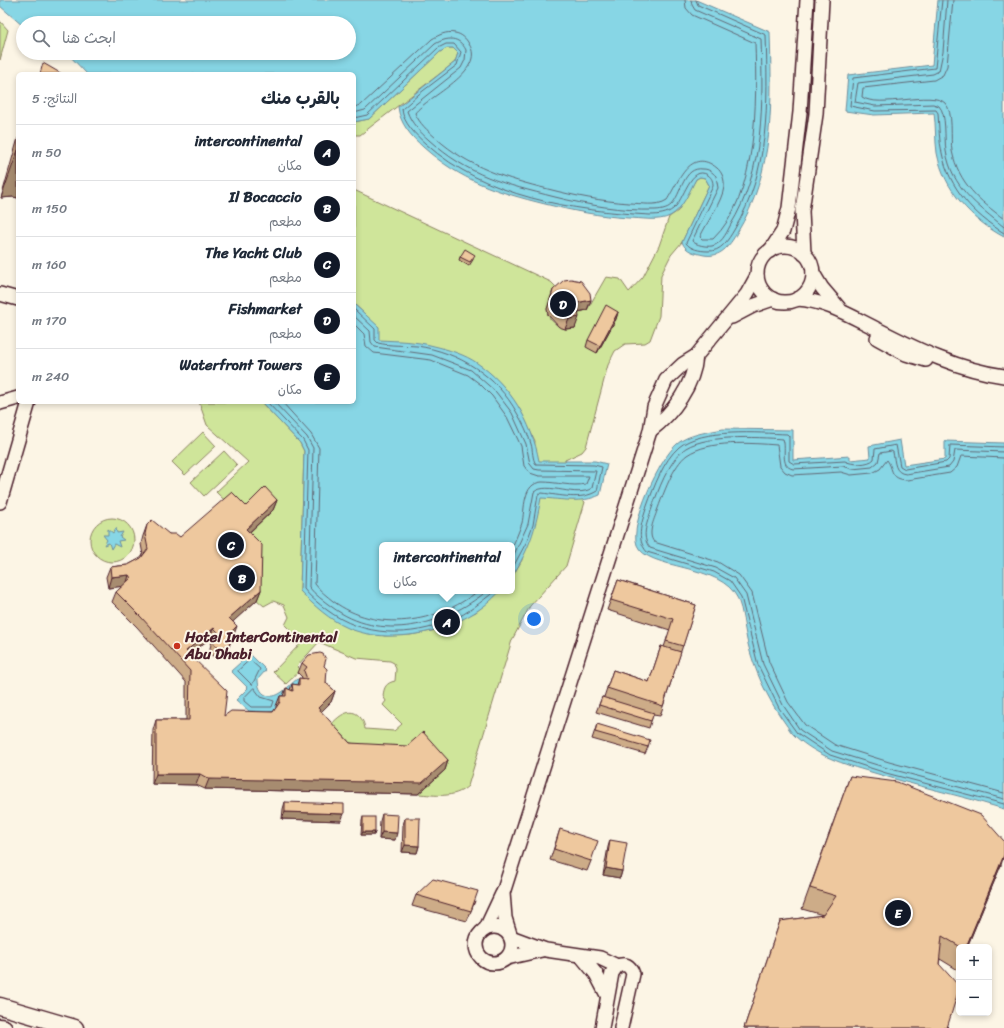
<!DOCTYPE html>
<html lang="ar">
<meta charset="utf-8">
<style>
body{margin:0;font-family:Sriracha,"Playpen Sans Arabic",sans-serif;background:#f6f6f7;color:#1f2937;direction:rtl}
.controls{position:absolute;right:12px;bottom:12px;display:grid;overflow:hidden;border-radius:6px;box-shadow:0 2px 6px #0003}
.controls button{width:36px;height:36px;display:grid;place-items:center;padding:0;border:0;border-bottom:1px solid #e0e1e3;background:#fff;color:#1f2937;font:20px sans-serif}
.you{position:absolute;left:534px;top:619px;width:14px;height:14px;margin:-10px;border:3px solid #fff;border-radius:50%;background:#1a73e8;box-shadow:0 0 0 6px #1a73e833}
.badge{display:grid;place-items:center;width:26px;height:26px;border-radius:50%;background:#111827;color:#fff;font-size:13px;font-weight:700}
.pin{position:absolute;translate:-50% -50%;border:2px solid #fff;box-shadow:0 1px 4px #0006}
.popup{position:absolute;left:379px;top:542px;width:136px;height:52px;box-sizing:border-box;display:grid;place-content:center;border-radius:6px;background:#fff;filter:drop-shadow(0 1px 3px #0005);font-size:13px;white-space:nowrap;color:#747a83}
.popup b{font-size:15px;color:#1f2937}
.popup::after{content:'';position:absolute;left:50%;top:100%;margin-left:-8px;border:8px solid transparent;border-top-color:#fff}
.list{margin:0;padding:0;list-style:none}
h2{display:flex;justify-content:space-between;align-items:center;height:52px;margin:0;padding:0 16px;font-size:17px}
h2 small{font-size:13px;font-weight:400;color:#747a83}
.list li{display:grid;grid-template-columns:26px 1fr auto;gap:12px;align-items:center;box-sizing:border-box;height:56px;padding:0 16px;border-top:1px solid #e0e1e3}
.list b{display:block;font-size:15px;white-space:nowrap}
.list p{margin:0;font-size:13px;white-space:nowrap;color:#747a83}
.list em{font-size:13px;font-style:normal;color:#747a83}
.icon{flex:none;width:22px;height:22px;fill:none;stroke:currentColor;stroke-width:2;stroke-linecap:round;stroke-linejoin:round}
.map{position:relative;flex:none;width:1004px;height:1028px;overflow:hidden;direction:ltr}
.search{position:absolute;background:#fff;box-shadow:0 2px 6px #0003;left:16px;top:16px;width:340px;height:44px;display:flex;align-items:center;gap:10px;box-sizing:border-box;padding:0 14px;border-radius:22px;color:#747a83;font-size:15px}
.panel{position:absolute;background:#fff;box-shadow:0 2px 6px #0003;left:16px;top:72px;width:340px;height:332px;border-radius:6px;direction:rtl}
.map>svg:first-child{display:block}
</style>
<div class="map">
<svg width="1004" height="1028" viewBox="0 0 1004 1028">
<rect width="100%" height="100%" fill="#fcf5e5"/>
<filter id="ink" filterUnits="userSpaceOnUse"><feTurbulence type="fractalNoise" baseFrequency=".025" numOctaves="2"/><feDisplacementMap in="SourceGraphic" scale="8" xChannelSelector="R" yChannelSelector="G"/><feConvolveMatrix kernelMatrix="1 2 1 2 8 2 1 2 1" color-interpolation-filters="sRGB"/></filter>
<g filter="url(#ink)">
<g fill="#cfe59a" stroke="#8c8262">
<polygon points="0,21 8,30 0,60"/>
<polygon points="447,48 453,48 458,53 455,62 360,135 354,135 354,122 369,119 440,52"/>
<path d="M 700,177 L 705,178 L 709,185 L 682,242 L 671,255 L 661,275 L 659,316 L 650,340 L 645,343 L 625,344 L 615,351 L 608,365 L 586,447 L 582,452 L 565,460 L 577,495 L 585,502 L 566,566 L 530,606 L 512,640 L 468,786 C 454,799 435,795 418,794 L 444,770 L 403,756 L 347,753 L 325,731 C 330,726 337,717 344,714 C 356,708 364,719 365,729 L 394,731 L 402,724 L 383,705 L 386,701 L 383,696 C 384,687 386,683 395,681 L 396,669 L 394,663 L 390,661 L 356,658 L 319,642 L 297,666 L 301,670 L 286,684 L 273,672 L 302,642 L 285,625 L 289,617 L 284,605 L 273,601 L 264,606 L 257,600 L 258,555 L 243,518 L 216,492 L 248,462 L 207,425 L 199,402 L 261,402 L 300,443 L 304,451 L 300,591 L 384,636 L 410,635 L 432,631 L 476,612 L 500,591 L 512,591 L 512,577 L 522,560 L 535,441 L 519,408 L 503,386 L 490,373 L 379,340 L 366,315 L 354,304 L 354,190 L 551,282 L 560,291 L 547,309 L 550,319 L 559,327 L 573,313 L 587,310 L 606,277 L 620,279 L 629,292 L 643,277 L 659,246 L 669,217 L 678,211 L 696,179 Z"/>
<polygon points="203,432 216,446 185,475 172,462"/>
<polygon points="224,451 237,465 204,496 191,482"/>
<circle cx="112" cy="540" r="22"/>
</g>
<g fill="#87d6e5" stroke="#6f8d9b">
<path d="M 0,0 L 696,0 L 770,32 C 772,102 775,171 737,233 C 729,246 721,258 704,255 C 695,253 686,252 682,242 L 709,185 L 705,178 L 700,177 L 696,179 C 689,192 683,209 670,216 C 658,222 641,218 628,218 C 599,216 573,211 545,204 C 497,192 461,181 423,147 C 411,136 400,124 398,107 L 455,62 L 458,53 L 453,48 L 447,48 L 440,52 L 369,119 L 354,122 L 354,74 L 87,74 L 67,53 L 349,53 L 349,23 L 23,23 L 23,26 L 0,6 Z"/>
<path d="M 938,0 L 1004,0 L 1004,237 C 972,220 944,190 937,153 C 935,140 936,126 934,113 L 874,115 L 845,111 L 848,75 L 932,65 Z"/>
<path d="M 354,304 L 379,327 L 379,340 C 398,341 416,341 434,346 C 447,349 466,355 477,363 C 510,385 532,422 539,461 L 595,461 L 607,464 L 600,495 C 581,504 562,499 541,498 C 535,531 530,547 512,577 L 512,545 L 382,545 L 382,591 L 500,591 C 468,629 395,648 348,628 C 330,620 314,606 300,591 L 304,451 L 300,443 L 261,402 L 354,402 Z"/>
<path d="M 723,429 L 793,430 L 793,460 L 850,456 L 850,460 L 870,458 L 869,446 L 900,440 L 904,465 L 945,459 L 945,441 L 1004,443 L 1004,809 C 960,795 915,786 871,772 C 843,764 817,756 795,736 C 791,733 788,727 785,723 C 767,698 754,670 747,640 C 744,627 743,611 738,599 C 721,562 647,571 637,545 C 629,524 660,458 677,444 C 688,434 709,432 723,429 Z"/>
<polygon points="116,528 117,533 123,532 120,537 124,540 118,541 120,547 114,544 111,549 109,543 104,545 107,540 103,535 108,535 108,529 113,533"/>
<path d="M 250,654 L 266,670 L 258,679 C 258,684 259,690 264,694 C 277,702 288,686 297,679 L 300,681 L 277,712 L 249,711 L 236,700 L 248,688 L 231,671 Z"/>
</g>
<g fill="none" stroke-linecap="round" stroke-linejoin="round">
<g stroke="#626875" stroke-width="1">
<path d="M 942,0 L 935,68 L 853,78 L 850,106 L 875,111 L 936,110 L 938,113 C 939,126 939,141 942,153 C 949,188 974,215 1004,233"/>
<path d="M 947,0 L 943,52 L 939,71 L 933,74 L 858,83 L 855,102 L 875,106 L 933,104 L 939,106 C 947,114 944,139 946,151 C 952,188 977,205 1004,227"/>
<path d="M 953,0 L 947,66 L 943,75 L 934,80 L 863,88 L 862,97 C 879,109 932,90 945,103 C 954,112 950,138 952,151 C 959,184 979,200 1004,219"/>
<path d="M 354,107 L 361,105 L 432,39 C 439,35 446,31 455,33 C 461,34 466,38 469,44 C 487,71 428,96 415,113 C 419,123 428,131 436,138 C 468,167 507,179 548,189 C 575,196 601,201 629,203 C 640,203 657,207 667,200 C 678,183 690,146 717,168 C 722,172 725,180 724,187 C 722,202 707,222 700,237 L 702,239 L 713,239 C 758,196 757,101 755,43 L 692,15 L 686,8 L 685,0"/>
<path d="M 354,113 L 365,110 L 435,44 C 447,37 459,36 466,50 L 465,60 L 461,68 L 407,111 C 411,123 420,132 429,140 C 469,176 504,184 555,197 C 587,205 621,211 654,210 C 659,210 667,209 671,205 C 682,194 683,166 703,169 C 709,169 712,172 716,176 L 718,188 L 692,241 C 696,245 706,247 712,246 C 721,244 726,234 730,226 C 765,170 763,102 761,39 L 695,10 L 692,5 L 691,0"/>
<path d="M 354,118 L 367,115 L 438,48 L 446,44 L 454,44 L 461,52 L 457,65 L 419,94 L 402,109 C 403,123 416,135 426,144 C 485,197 573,211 650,215 C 658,215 667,214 673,209 C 684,201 690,164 708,175 C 712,178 713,181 713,186 L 686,243 C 690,249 700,251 708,251 C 721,252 728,240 734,230 C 770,171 768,102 766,35 L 698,5 L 696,0"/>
<path d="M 354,309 L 375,329 L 375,340 L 378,343 C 390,346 404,345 417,346 C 459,352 497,376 517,413 C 523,423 528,433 531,444 C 533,450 532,459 536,464 L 594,465 L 602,467 L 597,491 C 582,501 559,495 542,493 L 538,495 L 533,525 L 527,541 L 512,569"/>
<path d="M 354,316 L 370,331 L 371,342 L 375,347 L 432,355 L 471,370 L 496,392 L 512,413 L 526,444 L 530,464 L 534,469 L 539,470 L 596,471 L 592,488 C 576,499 548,481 534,492 L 528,524 L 512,559"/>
<path d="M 354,324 L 364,334 L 366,346 L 374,353 L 431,360 L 468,375 L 480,384 L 492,396 L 507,417 L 521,446 L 524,466 L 530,473 L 539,476 L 589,476 L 586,484 C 571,487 557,482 542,482 C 522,483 525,510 522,523 C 519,531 516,539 512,547"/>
<path d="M 267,402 L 303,440 L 308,450 L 304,589 C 310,597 318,603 327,610 C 363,637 410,638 452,620 C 468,613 481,602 495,591"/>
<path d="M 274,402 L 307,437 L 313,448 L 309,587 C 315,595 324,601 332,607 C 380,643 444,626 487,591"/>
<path d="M 282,402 L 311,434 L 319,448 L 315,584 C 320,591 327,596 333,601 C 376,633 437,624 478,591"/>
<path d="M 1004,447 L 950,445 L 949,459 L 946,462 L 905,469 L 900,466 L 896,445 L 875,449 L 874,459 C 869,465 851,465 845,461 L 794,464 L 789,461 L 789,436 L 787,434 C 759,433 702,428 679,447 C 663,461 654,487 647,506 C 642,522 635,538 647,552 L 714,572 L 730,581 L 741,597 L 758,665 L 779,708 L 797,733 L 830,755 L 886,773 L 1004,804"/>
<path d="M 1004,452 L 955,450 L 953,462 L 949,467 L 906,474 C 894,473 895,462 893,452 L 891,451 L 880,453 L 878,462 L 872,467 L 852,469 L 843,466 L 793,469 C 779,466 787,449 783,439 C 759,437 700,434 682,451 C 667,466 659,488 652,508 C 648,521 640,536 650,548 L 716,568 L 734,578 L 746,595 L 763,664 L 783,705 L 800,730 L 832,751 L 887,768 L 1004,799"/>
<path d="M 1004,458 L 961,456 L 957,467 L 950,473 L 907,480 C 889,479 894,469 887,460 L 880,469 L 872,473 L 851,475 L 841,472 L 792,475 L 785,472 L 780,466 L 777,445 C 751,443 709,440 687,455 C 673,465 663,495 657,511 C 654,520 647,534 654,542 L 718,562 L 739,575 L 752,593 L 769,662 L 788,702 L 805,725 L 835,745 L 889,762 L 1004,793"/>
<polygon points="250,660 260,669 252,685 238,671"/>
<polygon points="254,688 261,697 274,701 272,707 251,707 244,701 244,698"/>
</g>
<defs>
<g id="minor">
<circle cx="785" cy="274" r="28"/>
<polyline points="770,251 783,231 789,208 800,112 807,0"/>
<polyline points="804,254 802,211 816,114 822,0"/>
<polyline points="813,273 822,288 839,308"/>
<polyline points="0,294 18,299"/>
<path d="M 797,299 C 828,301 852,317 879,330 C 918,350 960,370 1004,376"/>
<polyline points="732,317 753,306 773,299"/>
<polyline points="877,338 906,354 926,360"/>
<polyline points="0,403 18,398"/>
<path d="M 650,431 C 673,413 694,385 696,356"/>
<polyline points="0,502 29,402"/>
<circle cx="494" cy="945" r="18"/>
<polyline points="486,928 502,894"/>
<polyline points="510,934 505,918 503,893 650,431 654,407 666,380 683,364 696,356 747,294 757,276"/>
<polyline points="511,937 546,950 600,958 617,966"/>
<polyline points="581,956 596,974 607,995"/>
<polyline points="507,958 542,950"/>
<path d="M 602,1028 L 612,973 L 617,966 C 625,963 630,965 633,974 L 621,1028"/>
</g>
<g id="major">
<polyline points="0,1006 75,1028"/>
<polyline points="0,1027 4,1028"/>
</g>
</defs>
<use href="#minor" stroke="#4a1f2b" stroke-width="16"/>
<use href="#major" stroke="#4a1f2b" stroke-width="19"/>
<use href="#minor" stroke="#fcf5e5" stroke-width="13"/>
<use href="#major" stroke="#fcf5e5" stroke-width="16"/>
</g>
<g fill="#cdac88" stroke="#4a1f2b">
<polygon points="18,138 18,198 13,197 1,198"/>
<polygon points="460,257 474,258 469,266 459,260"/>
<polygon points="553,290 591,300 587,310 578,312 575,328 565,329 559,327 548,315 547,309"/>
<polygon points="618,312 616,319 597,353 586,347 588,340"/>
<polygon points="277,500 273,510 250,532 261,590 257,600 232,622 233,637 231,639 227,652 224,656 214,657 211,655 210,648 212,641 210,638 190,655 224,716 273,712 276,708 276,706 280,696 283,696 286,688 290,690 292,684 297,685 299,678 301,679 302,677 298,673 302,663 324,666 326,683 335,691 331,702 321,712 350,743 448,760 445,770 418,794 205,789 196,785 152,784 153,730 156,720 186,720 186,682 137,627 112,602 116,592 122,586 108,588 106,577 110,567 128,565 141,558 143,555 141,544 143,536 147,525 169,534 180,537 246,506"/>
<polygon points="618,580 696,605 660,716 653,715 649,728 596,712 602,697 604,697 613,670 649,682 661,646 664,647 670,630 607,610"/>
<polygon points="597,724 648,747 645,754 592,739"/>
<polygon points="850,776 1001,865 967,947 959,947 959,967 958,970 940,959 939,964 947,1028 744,1028 780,921 823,915 802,909"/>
<polygon points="285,802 341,821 282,819 283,809"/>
<polygon points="382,814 395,840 379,839 380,821"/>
<polygon points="363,817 375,832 374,835 361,835 362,821"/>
<polygon points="405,818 419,846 417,853 402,852 403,825"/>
<polygon points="560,829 591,861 587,871 550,860"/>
<polygon points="610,840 622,871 620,878 603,875 608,847"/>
<polygon points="416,895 475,901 467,921 412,906"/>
</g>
<g fill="#a78c6f" stroke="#4a1f2b">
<polygon points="18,150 18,198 13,197 1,198"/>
<polygon points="591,300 587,310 573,313 576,303"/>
<polygon points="618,312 616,319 597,353 600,346"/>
<polygon points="579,317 575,328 565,329 569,319"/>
<polygon points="277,500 273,510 242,539 246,529"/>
<polygon points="129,575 126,586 108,588 111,577"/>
<polygon points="261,590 257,600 225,629 229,618"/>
<polygon points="237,626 233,637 226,643 230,633"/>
<polygon points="214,628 210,638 182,661 186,651"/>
<polygon points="231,641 227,652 224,656 214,657 218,647"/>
<polygon points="335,691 331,702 314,719 318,708"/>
<polygon points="448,760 445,770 418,794 205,789 209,779"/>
<polygon points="156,774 200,774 196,785 152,784"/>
<polygon points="285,812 344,814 341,821 282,819"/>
<polygon points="363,832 375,832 374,835 361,835"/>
<polygon points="382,832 397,833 395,840 379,839"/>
<polygon points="405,845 419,846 417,853 402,852"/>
<polygon points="1004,855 1001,865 967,947 966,947"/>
<polygon points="606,868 622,871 620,878 603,875"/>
</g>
<g fill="#eec89e" stroke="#4a1f2b">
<polygon points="43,63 62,74 40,74"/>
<polygon points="465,249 475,255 470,262 460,257"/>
<polygon points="571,279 581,281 590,293 591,300 576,303 579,317 569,319 562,317 552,305 551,298 553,290 564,280"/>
<polygon points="606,305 618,312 600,346 588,340"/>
<polygon points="265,487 277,500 246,529 262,545 261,590 229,618 237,626 230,633 231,641 228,646 218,647 214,644 213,638 218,632 214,628 186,651 227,691 224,716 231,711 273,712 280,702 280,696 286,696 286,688 293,691 292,684 299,685 299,678 307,679 304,671 307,667 302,663 309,655 320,653 323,654 326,659 324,666 327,669 326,683 335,691 318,708 350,743 407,746 423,732 448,760 422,783 209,779 200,774 156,774 156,720 189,720 190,671 141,617 116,592 131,578 129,575 111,577 110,567 128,565 141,558 148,549 145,534 147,525 152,520 169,534 176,534 180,537 232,492 246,506"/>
<polygon points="618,580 696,605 683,646 666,641 673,619 611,600"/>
<polygon points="661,646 681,652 663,706 607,688 613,670 649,682"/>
<polygon points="602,697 654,713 651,721 599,705"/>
<polygon points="597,724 650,740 648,747 595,732"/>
<polygon points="850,776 897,782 981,815 1004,841 1004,855 966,947 961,947 942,936 939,964 959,986 959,989 947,1028 744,1028 780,921 823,915 836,896 810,888"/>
<polygon points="285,802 344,804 344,814 285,812"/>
<polygon points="382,814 398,815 397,833 382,832"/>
<rect x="363" y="817" width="12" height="15"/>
<polygon points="405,818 420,818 419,846 405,845"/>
<polygon points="560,829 598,841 591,861 554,849"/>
<polygon points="610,840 627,843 622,871 606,868"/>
<polygon points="433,879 478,891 471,911 416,895"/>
</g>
</g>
<circle fill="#c8321e" stroke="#fcf5e5" stroke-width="1.5" cx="177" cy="646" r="4"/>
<g text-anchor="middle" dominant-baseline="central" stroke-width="4" stroke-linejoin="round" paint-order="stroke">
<g font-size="15" font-weight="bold" fill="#4a1f2b" stroke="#fcf5e5" text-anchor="start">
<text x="185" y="637">Hotel InterContinental<tspan x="185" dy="17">Abu Dhabi</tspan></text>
</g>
</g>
</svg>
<div class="controls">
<button>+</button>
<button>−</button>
</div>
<div class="you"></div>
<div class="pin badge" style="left:447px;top:622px">A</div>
<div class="popup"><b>intercontinental</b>مكان</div>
<div class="pin badge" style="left:242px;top:578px">B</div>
<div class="pin badge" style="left:231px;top:545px">C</div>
<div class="pin badge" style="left:563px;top:304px">D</div>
<div class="pin badge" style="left:898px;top:913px">E</div>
<div class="search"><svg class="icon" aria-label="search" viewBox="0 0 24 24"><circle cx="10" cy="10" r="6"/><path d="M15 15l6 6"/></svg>ابحث هنا</div>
<section class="panel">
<h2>بالقرب منك<small>النتائج: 5</small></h2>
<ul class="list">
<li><span class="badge">A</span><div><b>intercontinental</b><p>مكان</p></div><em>50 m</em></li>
<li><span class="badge">B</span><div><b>Il Bocaccio</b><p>مطعم</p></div><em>150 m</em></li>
<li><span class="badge">C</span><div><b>The Yacht Club</b><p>مطعم</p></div><em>160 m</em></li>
<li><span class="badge">D</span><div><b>Fishmarket</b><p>مطعم</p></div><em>170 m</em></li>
<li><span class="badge">E</span><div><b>Waterfront Towers</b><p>مكان</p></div><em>240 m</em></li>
</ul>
</section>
</div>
